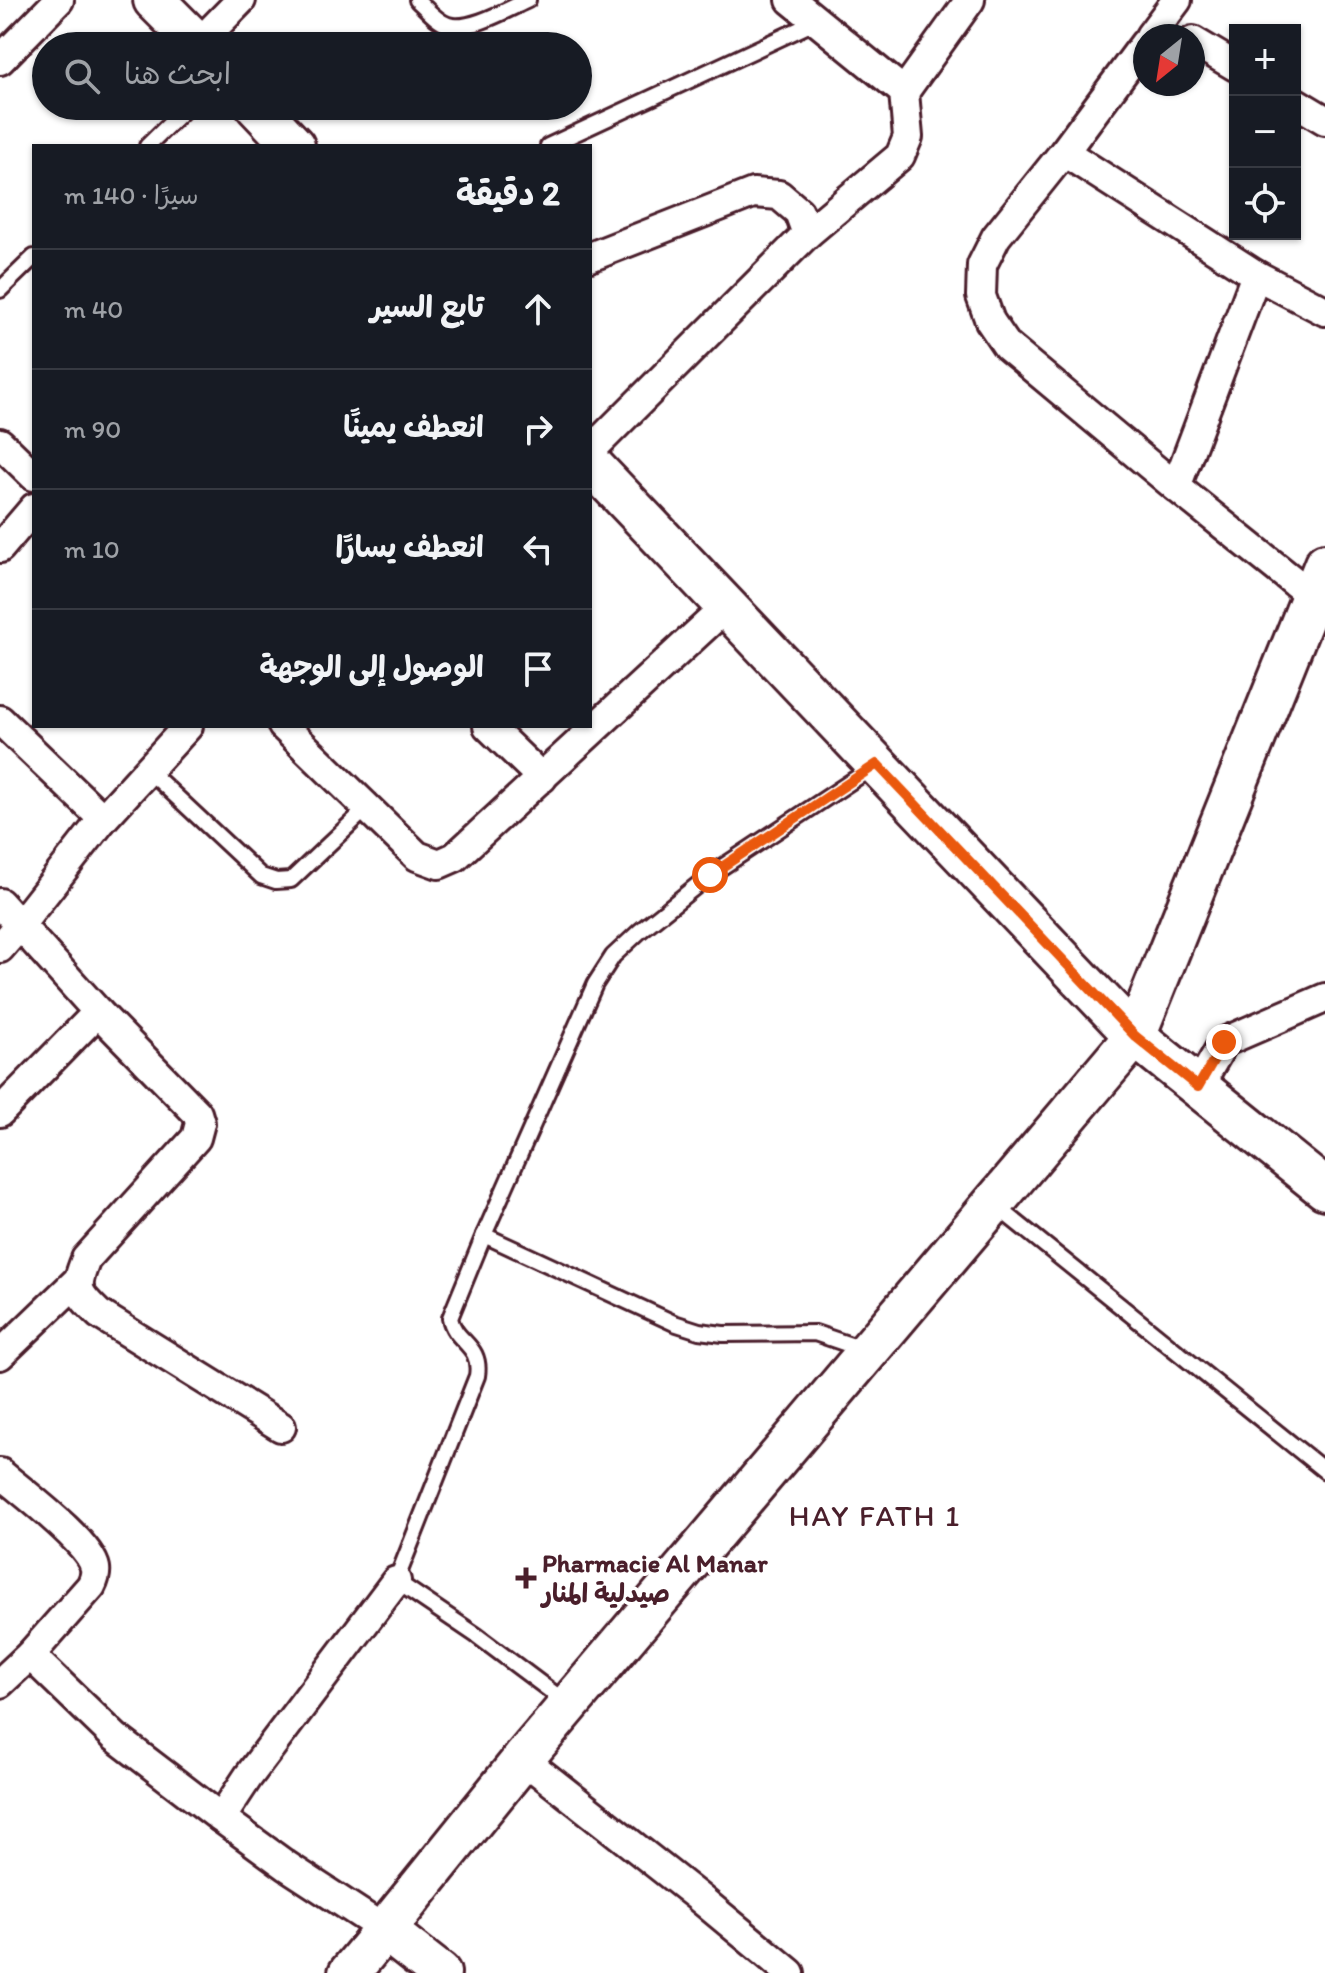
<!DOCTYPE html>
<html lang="ar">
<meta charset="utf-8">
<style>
body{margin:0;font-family:Itim,"Playpen Sans Arabic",sans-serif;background:#20242c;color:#f1f3f6;direction:rtl}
.controls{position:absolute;right:24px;top:24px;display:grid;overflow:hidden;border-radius:0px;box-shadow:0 2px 6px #0004}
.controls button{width:72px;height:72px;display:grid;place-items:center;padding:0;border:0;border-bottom:2px solid #363941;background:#171b24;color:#f1f3f6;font:40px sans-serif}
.compass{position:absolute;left:1133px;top:24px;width:72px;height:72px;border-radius:50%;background:#171b24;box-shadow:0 2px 6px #0004;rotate:210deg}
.stop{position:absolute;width:24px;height:24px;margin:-18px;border:6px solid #ea580c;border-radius:50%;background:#fff}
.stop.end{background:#ea580c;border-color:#fff;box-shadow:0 2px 8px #0008}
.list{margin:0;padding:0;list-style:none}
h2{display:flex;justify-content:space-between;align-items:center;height:104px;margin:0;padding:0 32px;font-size:34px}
h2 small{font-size:26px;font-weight:400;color:#9ea1a6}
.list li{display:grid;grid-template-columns:52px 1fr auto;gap:24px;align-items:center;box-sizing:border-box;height:120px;padding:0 32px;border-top:2px solid #363941}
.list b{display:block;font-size:30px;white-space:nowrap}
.list em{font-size:26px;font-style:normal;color:#9ea1a6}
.icon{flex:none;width:44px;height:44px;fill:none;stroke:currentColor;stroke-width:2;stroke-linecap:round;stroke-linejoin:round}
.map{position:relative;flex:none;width:1325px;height:1973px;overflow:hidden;direction:ltr}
.search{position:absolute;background:#171b24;box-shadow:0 2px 6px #0004;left:32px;top:32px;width:560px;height:88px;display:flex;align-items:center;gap:20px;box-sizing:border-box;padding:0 28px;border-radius:44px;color:#9ea1a6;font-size:30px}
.panel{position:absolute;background:#171b24;box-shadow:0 2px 6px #0004;left:32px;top:144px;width:560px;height:584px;border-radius:0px;direction:rtl}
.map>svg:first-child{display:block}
</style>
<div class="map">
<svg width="1325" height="1973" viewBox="0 0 1325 1973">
<rect width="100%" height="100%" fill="#fff"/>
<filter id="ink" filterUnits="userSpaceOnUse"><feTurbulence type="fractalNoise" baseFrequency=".0125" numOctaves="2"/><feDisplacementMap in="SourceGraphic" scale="16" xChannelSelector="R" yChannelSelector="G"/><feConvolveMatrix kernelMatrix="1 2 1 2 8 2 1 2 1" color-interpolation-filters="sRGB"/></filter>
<g filter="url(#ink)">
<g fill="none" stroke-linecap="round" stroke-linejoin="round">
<defs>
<g id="lane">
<path d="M 417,0 C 426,8 436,21 448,25 C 469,32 508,9 528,0"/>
<polyline points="147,146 188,106"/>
<polyline points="548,146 817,21"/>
<polyline points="0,290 34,257"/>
<polyline points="148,770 261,876 276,881 291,880 367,808"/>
<polyline points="995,1205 1325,1471"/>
<polyline points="484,1235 674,1323 699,1331 723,1334 815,1333 865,1350"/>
<path d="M 568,1704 L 476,1635 L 396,1581 L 477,1376 C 482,1344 455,1343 450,1318 L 484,1235 L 595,984 L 613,956 L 640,931 L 710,875 L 873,767"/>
</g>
<g id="street">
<polyline points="1150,36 1177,0"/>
<polyline points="1193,41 1235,66"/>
<polyline points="198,44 241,0"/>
<polyline points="0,60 59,0"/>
<polyline points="904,92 970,0"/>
<polyline points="1295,102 1325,120"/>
<polyline points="1064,152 1145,43"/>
<polyline points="590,257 753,193 779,195 799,212 807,234"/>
<polyline points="0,443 34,476"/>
<polyline points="590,451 807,234 900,156 908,137 904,92 791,0"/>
<polyline points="1176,487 1256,275"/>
<polyline points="0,548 34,508"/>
<polyline points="1312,596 1176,487 1007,346 990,321 981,296 982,265 996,237 1064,152 1256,275 1325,311"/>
<polyline points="0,720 103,819"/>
<polyline points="283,726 417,856 439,864 455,857 726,607"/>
<polyline points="488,726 542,778"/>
<path d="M 0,903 L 98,1012 L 197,1113 L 200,1123 L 196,1138 L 86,1259 C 74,1289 76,1292 99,1314 L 281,1427"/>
<polyline points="0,948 19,926 103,819 188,726"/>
<polyline points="1198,1087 1224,1042 1325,998"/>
<polyline points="0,1112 98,1012"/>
<polyline points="0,1355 77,1281"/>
<path d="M 0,1473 C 22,1492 90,1542 95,1568 C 96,1574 94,1580 91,1586 L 30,1655 L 0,1683"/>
<polyline points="30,1655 115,1737 221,1818"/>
<polyline points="523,1759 697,1896 790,1973"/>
<polyline points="385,1930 287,1866 221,1818 248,1777 396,1581"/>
</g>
<g id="secondary">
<polyline points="154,0 200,46"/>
<polyline points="256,106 294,146"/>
<polyline points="590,463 1135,1036 1325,1189"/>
<polyline points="385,1930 523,1759 1135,1036 1325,564"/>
<polyline points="349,1973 385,1930 440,1973"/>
</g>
</defs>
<use href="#lane" stroke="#4a1f2b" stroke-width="20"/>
<use href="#street" stroke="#4a1f2b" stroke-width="34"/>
<use href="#secondary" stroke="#4a1f2b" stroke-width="46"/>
<use href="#lane" stroke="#fff" stroke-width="14"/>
<use href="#street" stroke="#fff" stroke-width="28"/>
<use href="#secondary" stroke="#fff" stroke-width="40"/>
</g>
</g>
<g fill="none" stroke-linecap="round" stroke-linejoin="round" filter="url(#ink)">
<polyline stroke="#ea580c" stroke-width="10" points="710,875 877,764 1135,1036 1198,1087 1224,1042"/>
</g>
<path fill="#4a1f2b" stroke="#fff" stroke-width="3" d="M522 1566h8v8h8v8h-8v8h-8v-8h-8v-8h8z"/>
<g text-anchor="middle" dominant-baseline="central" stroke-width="7" stroke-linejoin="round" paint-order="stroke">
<g font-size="26" font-weight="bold" fill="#4a1f2b" stroke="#fff" text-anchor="start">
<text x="542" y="1563">Pharmacie Al Manar<tspan x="542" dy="30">صيدلية المنار</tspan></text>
</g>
<g font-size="30" letter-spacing="2" fill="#4a1f2b" stroke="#fff">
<text x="875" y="1515">HAY FATH 1</text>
</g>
</g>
</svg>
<div class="controls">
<button>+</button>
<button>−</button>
<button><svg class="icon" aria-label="locate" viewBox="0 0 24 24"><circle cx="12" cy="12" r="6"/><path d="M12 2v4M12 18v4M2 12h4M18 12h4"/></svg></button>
</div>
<svg class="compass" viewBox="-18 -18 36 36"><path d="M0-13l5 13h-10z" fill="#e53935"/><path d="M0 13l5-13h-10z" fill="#9ea1a6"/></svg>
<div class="stop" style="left:710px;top:875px"></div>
<div class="stop end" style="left:1224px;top:1042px"></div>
<div class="search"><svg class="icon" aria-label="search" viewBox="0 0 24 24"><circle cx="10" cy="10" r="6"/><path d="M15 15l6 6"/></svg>ابحث هنا</div>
<section class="panel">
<h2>2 دقيقة<small>سيرًا · 140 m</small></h2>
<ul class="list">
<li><svg class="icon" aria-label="ahead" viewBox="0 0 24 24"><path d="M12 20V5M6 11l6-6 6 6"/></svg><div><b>تابع السير</b></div><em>40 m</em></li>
<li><svg class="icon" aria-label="right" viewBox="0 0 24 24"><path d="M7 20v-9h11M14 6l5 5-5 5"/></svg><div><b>انعطف يمينًا</b></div><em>90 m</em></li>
<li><svg class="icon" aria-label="left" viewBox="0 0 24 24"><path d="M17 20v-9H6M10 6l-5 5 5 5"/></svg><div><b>انعطف يسارًا</b></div><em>10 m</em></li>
<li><svg class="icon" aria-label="arrive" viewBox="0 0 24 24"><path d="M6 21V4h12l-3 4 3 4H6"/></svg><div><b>الوصول إلى الوجهة</b></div></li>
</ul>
</section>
</div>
